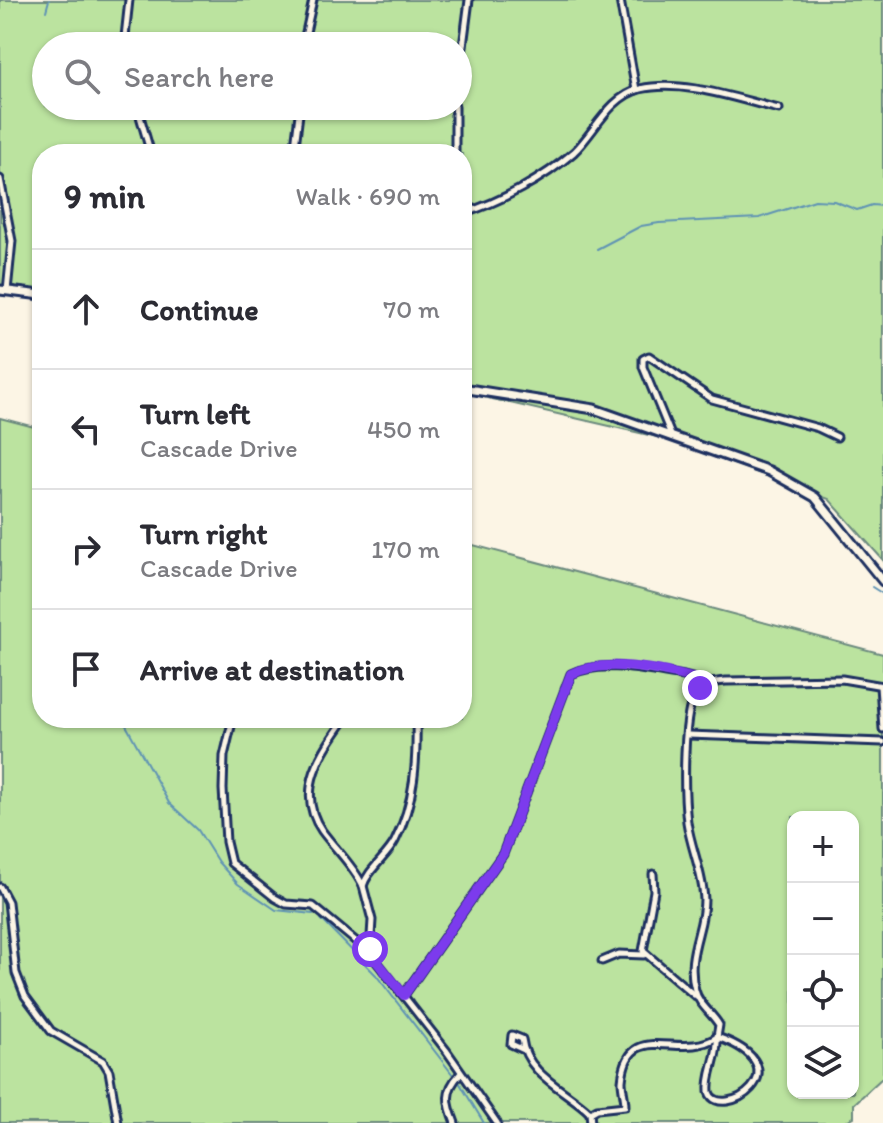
<!DOCTYPE html>
<meta charset="utf-8">
<style>
body{margin:0;font-family:Itim,sans-serif;background:#f2f2f3;color:#2b2b33}
.controls{position:absolute;right:24px;bottom:24px;display:grid;overflow:hidden;border-radius:16px;box-shadow:0 2px 6px #0004}
.controls button{width:72px;height:72px;display:grid;place-items:center;padding:0;border:0;border-bottom:2px solid #e1e1e2;background:#fff;color:#2b2b33;font:40px sans-serif}
.stop{position:absolute;width:24px;height:24px;margin:-18px;border:6px solid #7c3aed;border-radius:50%;background:#fff}
.stop.end{background:#7c3aed;border-color:#fff;box-shadow:0 2px 8px #0008}
.list{margin:0;padding:0;list-style:none}
h2{display:flex;justify-content:space-between;align-items:center;height:104px;margin:0;padding:0 32px;font-size:34px}
h2 small{font-size:26px;font-weight:400;color:#7c7c81}
.list li{display:grid;grid-template-columns:52px 1fr auto;gap:24px;align-items:center;box-sizing:border-box;height:120px;padding:0 32px;border-top:2px solid #e1e1e2}
.list b{display:block;font-size:30px;white-space:nowrap}
.list p{margin:0;font-size:26px;white-space:nowrap;color:#7c7c81}
.list em{font-size:26px;font-style:normal;color:#7c7c81}
.icon{flex:none;width:44px;height:44px;fill:none;stroke:currentColor;stroke-width:2;stroke-linecap:round;stroke-linejoin:round}
.map{position:relative;flex:none;width:883px;height:1123px;overflow:hidden}
.search{position:absolute;background:#fff;box-shadow:0 2px 6px #0004;left:32px;top:32px;width:440px;height:88px;display:flex;align-items:center;gap:20px;box-sizing:border-box;padding:0 28px;border-radius:44px;color:#7c7c81;font-size:30px}
.panel{position:absolute;background:#fff;box-shadow:0 2px 6px #0004;left:32px;top:144px;width:440px;height:584px;border-radius:32px}
.map>svg:first-child{display:block}
</style>
<div class="map">
<svg width="883" height="1123" viewBox="0 0 883 1123">
<rect width="100%" height="100%" fill="#fcf5e5"/>
<filter id="ink" filterUnits="userSpaceOnUse"><feTurbulence type="fractalNoise" baseFrequency=".0125" numOctaves="2"/><feDisplacementMap in="SourceGraphic" scale="16" xChannelSelector="R" yChannelSelector="G"/><feConvolveMatrix kernelMatrix="1 2 1 2 8 2 1 2 1" color-interpolation-filters="sRGB"/></filter>
<g filter="url(#ink)">
<g fill="#bbe39f" stroke="#6b897e" stroke-width="2" fill-rule="evenodd">
<path d="M 0,0 L 883,0 L 883,560 L 829,499 L 666,439 L 462,392 L 462,154 L 42,154 L 42,290 L 0,285 ZM 46,46 L 458,46 L 458,106 L 46,106 Z"/>
<path d="M 0,418 L 42,429 L 42,718 L 462,718 L 462,542 L 883,654 L 883,1077 L 854,1104 L 854,1117 L 843,1123 L 0,1123 ZM 793,817 L 853,817 L 853,1093 L 793,1093 Z"/>
</g>
<g fill="none" stroke-linecap="round" stroke-linejoin="round">
<g stroke="#5f93b4" stroke-width="2">
<polyline points="46,11 49,0"/>
<polyline points="597,249 641,226 659,223 759,218 815,200 834,201 857,210 872,205 883,206"/>
<polyline points="42,499 34,513 42,545"/>
<polyline points="872,587 883,594"/>
<polyline points="122,718 169,803 198,830 218,862 238,884 276,910 313,914"/>
<polyline points="321,919 376,975 453,1075"/>
<polyline points="459,1082 484,1123"/>
</g>
<defs>
<g id="street">
<polyline points="620,0 636,90"/>
<polyline points="124,46 129,0"/>
<polyline points="303,46 313,0"/>
<polyline points="458,85 469,0"/>
<polyline points="137,106 151,154"/>
<polyline points="455,106 455,154"/>
<polyline points="294,154 300,106"/>
<polyline points="0,179 12,241 7,291"/>
<path d="M 462,214 C 502,201 543,179 574,152 C 595,132 609,97 640,89 C 683,79 737,99 779,109"/>
<polyline points="462,219 465,259 462,289"/>
<polyline points="671,435 643,367 643,359 649,356 712,399 818,428 837,437"/>
<polyline points="880,686 883,729"/>
<polyline points="233,718 224,756 223,789 226,842 231,863 275,898 286,904 313,906 370,953 446,1050 497,1123"/>
<path d="M 346,718 C 322,751 294,791 322,831 C 336,850 353,865 363,886 C 368,869 387,857 395,841 C 415,802 417,761 416,718"/>
<polyline points="688,735 883,742"/>
<polyline points="653,874 654,891 643,951 694,995"/>
<polyline points="363,886 372,920 370,952"/>
<polyline points="0,887 8,902 16,973 25,996 51,1031 103,1061 109,1071 118,1123"/>
<polyline points="602,961 619,954 644,955"/>
<path d="M 404,995 L 503,854 L 571,674 C 603,659 649,671 684,676 L 692,678 L 700,688"/>
<path d="M 717,1037 C 809,1069 719,1123 709,1092 C 707,1074 719,1056 717,1037 Z"/>
<path d="M 524,1050 L 511,1044 L 512,1035 L 522,1039 C 526,1075 568,1091 590,1113"/>
<path d="M 590,1113 L 597,1109 L 625,1106 C 625,1097 622,1089 622,1081 C 628,1017 680,1062 717,1037 L 719,1025 C 712,1013 698,1004 695,990 C 685,956 704,930 704,900 C 703,874 691,848 687,822 C 684,797 681,707 698,690 C 705,683 716,682 726,681 L 842,679 L 883,686"/>
<polyline points="590,1113 591,1123"/>
<path d="M 455,1123 C 447,1103 444,1091 460,1074"/>
</g>
<g id="secondary">
<polyline points="0,290 42,295"/>
<polyline points="462,388 594,409 769,471 815,497 883,581"/>
</g>
</defs>
<use href="#street" stroke="#1b2f5e" stroke-width="11"/>
<use href="#secondary" stroke="#1b2f5e" stroke-width="13"/>
<use href="#street" stroke="#fcf5e5" stroke-width="5"/>
<use href="#secondary" stroke="#fcf5e5" stroke-width="7"/>
</g>
</g>
<g fill="none" stroke-linecap="round" stroke-linejoin="round" filter="url(#ink)">
<path stroke="#7c3aed" stroke-width="10" d="M 370,949 L 370,953 L 404,995 L 503,854 L 571,674 C 603,658 658,669 692,678 L 700,688"/>
</g>
</svg>
<div class="controls">
<button>+</button>
<button>−</button>
<button><svg class="icon" aria-label="locate" viewBox="0 0 24 24"><circle cx="12" cy="12" r="6"/><path d="M12 2v4M12 18v4M2 12h4M18 12h4"/></svg></button>
<button><svg class="icon" aria-label="layers" viewBox="0 0 24 24"><path d="M12 4l9 5-9 5-9-5zM3 14l9 5 9-5"/></svg></button>
</div>
<div class="stop" style="left:370px;top:949px"></div>
<div class="stop end" style="left:700px;top:688px"></div>
<div class="search"><svg class="icon" aria-label="search" viewBox="0 0 24 24"><circle cx="10" cy="10" r="6"/><path d="M15 15l6 6"/></svg>Search here</div>
<section class="panel">
<h2>9 min<small>Walk · 690 m</small></h2>
<ul class="list">
<li><svg class="icon" aria-label="ahead" viewBox="0 0 24 24"><path d="M12 20V5M6 11l6-6 6 6"/></svg><div><b>Continue</b></div><em>70 m</em></li>
<li><svg class="icon" aria-label="left" viewBox="0 0 24 24"><path d="M17 20v-9H6M10 6l-5 5 5 5"/></svg><div><b>Turn left</b><p>Cascade Drive</p></div><em>450 m</em></li>
<li><svg class="icon" aria-label="right" viewBox="0 0 24 24"><path d="M7 20v-9h11M14 6l5 5-5 5"/></svg><div><b>Turn right</b><p>Cascade Drive</p></div><em>170 m</em></li>
<li><svg class="icon" aria-label="arrive" viewBox="0 0 24 24"><path d="M6 21V4h12l-3 4 3 4H6"/></svg><div><b>Arrive at destination</b></div></li>
</ul>
</section>
</div>
